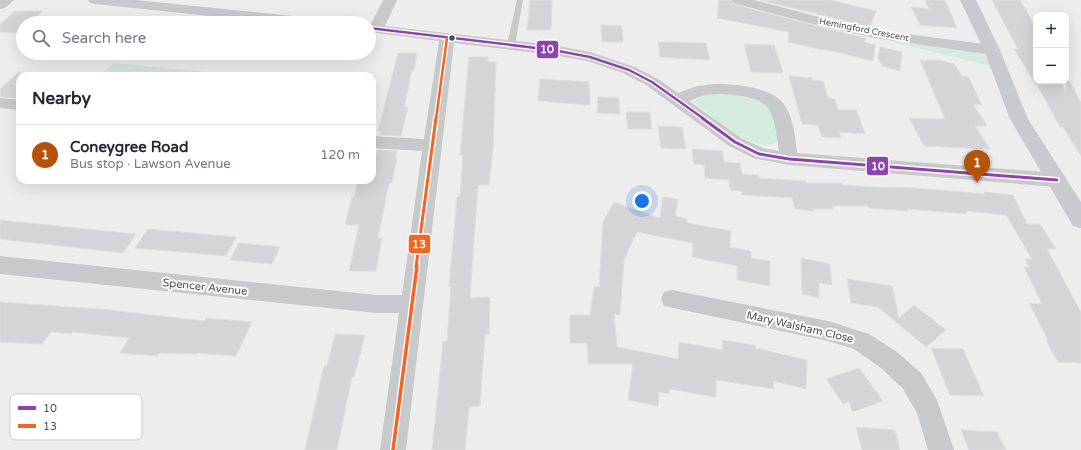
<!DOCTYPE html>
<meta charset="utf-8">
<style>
body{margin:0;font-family:"Varela Round",sans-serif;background:#f6f6f7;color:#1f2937}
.controls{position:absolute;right:12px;top:12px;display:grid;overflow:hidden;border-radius:8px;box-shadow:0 4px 16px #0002}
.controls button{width:36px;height:36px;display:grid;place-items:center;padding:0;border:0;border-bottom:1px solid #e0e1e3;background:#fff;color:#1f2937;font:20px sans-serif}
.you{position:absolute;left:642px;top:201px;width:14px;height:14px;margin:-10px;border:3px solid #fff;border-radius:50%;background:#1a73e8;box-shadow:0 0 0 6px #1a73e833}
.badge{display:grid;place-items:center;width:26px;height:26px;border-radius:50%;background:#b45309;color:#fff;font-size:13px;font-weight:700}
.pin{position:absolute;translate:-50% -33px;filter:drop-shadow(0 1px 2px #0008)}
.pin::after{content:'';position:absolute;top:21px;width:14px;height:12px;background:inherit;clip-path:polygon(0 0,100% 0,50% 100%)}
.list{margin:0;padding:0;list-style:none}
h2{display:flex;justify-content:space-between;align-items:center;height:52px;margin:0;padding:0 16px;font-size:17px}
h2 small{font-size:13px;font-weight:400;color:#747a83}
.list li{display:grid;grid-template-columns:26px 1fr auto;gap:12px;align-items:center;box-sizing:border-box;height:60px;padding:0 16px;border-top:1px solid #e0e1e3}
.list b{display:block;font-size:15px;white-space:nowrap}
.list p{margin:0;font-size:13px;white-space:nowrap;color:#747a83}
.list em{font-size:13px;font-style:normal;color:#747a83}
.icon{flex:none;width:22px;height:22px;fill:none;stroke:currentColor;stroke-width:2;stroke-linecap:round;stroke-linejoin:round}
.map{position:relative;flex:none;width:1081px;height:450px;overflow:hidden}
.search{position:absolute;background:#fff;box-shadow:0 4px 16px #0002;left:16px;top:16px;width:360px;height:44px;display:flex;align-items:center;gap:10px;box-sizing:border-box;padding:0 14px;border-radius:22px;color:#747a83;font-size:15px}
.panel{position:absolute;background:#fff;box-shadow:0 4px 16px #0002;left:16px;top:72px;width:360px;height:112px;border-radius:12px}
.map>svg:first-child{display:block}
</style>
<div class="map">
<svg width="1081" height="450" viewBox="0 0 1081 450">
<rect width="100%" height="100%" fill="#eeeded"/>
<g fill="#d4ebdd">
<polygon points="889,38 973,50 986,57 991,66 889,41"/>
<polygon points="114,63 250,76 100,76"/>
<path d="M 722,92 L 759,98 L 775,114 L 779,140 C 775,142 771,145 767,145 C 745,146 712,116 694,103 L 700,96 Z"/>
</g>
<g fill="#d5d5d7" stroke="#dfdfe0">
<polygon points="530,0 552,0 551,30 527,30"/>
<polygon points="719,0 730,0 733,4 828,29 866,38 864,42 875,45 873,61 824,49 823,50 788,42 789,32 717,18"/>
<polygon points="760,0 830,0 876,11 870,27"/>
<polygon points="925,0 945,0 957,28 920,25 911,7 929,9"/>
<polygon points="992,0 1020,0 1028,13 1036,30 1036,81 1061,81 1066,92 1066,75 1081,102 1081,156 1063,127 1060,127 1036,83 1036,85 1014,49 1018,49"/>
<polygon points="15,11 43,11 29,23 23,23 23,28 17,33 0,32 0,24"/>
<polygon points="601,25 622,26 623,42 602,42"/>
<polygon points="658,42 706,43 710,60 660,57"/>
<polygon points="744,44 774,45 783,73 751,72"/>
<polygon points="880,47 902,52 900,71 882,66 878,58"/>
<polygon points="398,53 417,53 414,70 412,70 404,107 408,107 401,136 380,135 381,131 378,131"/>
<polygon points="469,57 488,57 488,62 496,62 493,149 489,185 478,185 470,298 490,297 489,334 485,334 480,406 469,407 465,450 432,450 443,341 447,341 451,287 449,287 457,197 460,196 463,155 460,155"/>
<polygon points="920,60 939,60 954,64 962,76 968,76 982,105 973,104 987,126 975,126 990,149 924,146 909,118 945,119"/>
<polygon points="20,71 20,95 17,98 0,97 0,89"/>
<polygon points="789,76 813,78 812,80 823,81 828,98 835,99 838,110 856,110 865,134 839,132 841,138 822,137 818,125 802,124"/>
<polygon points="540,79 589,82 590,105 538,101"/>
<polygon points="598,97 619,98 620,114 597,113"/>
<polygon points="626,112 650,112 652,129 628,129"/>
<polygon points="658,126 682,127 686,149 661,148"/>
<polygon points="692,149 722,151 724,162 740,163 742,174 758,175 759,178 806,181 806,183 842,183 842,185 874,187 916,188 985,194 984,192 1013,195 1027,224 1040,224 1056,249 1047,249 1081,312 1081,363 1058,362 1046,340 1048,340 1029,303 1042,304 1024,267 1029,267 1025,259 1032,259 1006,215 966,211 967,214 907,209 908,211 869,208 868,206 832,206 833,209 813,209 813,211 795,209 792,198 742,195 742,191 730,190 729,180 705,178 704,165 694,164"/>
<polygon points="377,150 397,151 395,158 397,158 392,183 389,183 378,238 382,238 376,271 349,271 359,225 345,225 352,197 354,197 358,180 372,180 372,170"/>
<polygon points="663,197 678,199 675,216 687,219 687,223 731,231 730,247 751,251 751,258 770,261 770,286 737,280 737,266 692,257 693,243 637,232 624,260 620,315 614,314 617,347 678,359 679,342 723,350 722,340 755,345 756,348 807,360 806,389 773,381 774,389 716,380 716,397 670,389 669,394 659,392 658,406 628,400 633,364 588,364 587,343 570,343 570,315 590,315 594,286 599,287 603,222 614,202 660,218"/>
<polygon points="0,220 136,234 123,253 0,239"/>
<polygon points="148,229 236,237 226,256 135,248"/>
<polygon points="239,243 280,247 272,264 230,260"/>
<polygon points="801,258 830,264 832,285 819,283 819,298 802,294"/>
<polygon points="847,279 892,286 899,318 914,305 946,330 926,347 878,307 851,303"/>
<polygon points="0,302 100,309 205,321 206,318 252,322 236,356 197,353 197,354 159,353 157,356 145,355 120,353 129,338 73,332 71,334 51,332 42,344 0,342"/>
<polygon points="335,334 365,335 354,377 352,377 337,450 305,450 324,366 327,366"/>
<polygon points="931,348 963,349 984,396 950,395"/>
<polygon points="859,368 883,401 852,412 849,401 843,404 826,379"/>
<polygon points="856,427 895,430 900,450 862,450"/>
<polygon points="961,430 997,432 1006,450 969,450"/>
</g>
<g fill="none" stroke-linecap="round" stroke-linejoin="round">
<polygon fill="#c8c9cb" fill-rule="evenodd" points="517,0 523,0 515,45 511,47 507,45"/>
<g fill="#c8c9cb" fill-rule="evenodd">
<polygon points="0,0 14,0 5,8 0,9"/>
<polygon points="88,0 136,0 321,19 326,20 328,23 279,23 95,4 90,3"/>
<path d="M 383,0 L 397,0 L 385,26 L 553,45 L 590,52 L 635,67 L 658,79 L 678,93 C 687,89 696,86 705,85 C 726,82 769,86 783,103 C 794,117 795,137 797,153 L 1057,173 L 1064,175 L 1066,180 L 1064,185 L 1057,187 L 789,165 L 753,158 L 729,146 L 646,85 L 623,73 L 587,61 L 553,55 L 454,43 L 406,450 L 380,450 L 399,313 L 376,313 L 0,274 L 0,256 L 376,295 L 402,295 L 422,151 L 372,148 L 372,136 L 424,139 L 439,41 L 369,32 L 369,24 L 371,24 ZM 721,94 C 770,97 773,104 779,151 L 763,148 L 741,138 L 689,101 L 704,95 Z"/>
<polygon points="731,0 754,0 834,21 875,30 992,45 997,47 1000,50 997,53 992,55 875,38 828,28 733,3"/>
<polygon points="0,98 20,100 20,110 0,108"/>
<polygon points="672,290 828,321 869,334 897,352 921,373 937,400 954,450 928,450 917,413 903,389 881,368 854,349 828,341 664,306 661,299 664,292"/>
</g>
<polygon fill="#c8cacd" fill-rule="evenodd" points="960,0 976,0 1000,50 1028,119 1081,202 1081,228 1073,226 1010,119 984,50"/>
<defs>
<polyline id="bus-1-far1" points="369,28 553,50 590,57 629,70 652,82 704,119"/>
<polyline id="bus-1" points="702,118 735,142 759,154 789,159 1057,180"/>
<polyline id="bus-2-far2" points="436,119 447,38"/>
<polyline id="bus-2-far1" points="416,267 436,118"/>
<polyline id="bus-2" points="393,450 417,266"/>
</defs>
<use href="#bus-1-far1" stroke="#fff" stroke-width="5"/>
<use href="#bus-1" stroke="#fff" stroke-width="6"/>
<use href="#bus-2-far2" stroke="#fff" stroke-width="5"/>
<use href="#bus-2-far1" stroke="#fff" stroke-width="6"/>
<use href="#bus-2" stroke="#fff" stroke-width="6"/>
<use href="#bus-1-far1" stroke="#8e44ad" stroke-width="2.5"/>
<use href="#bus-1" stroke="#8e44ad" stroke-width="3"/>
<use href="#bus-2-far2" stroke="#f26522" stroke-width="2.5"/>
<use href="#bus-2-far1" stroke="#f26522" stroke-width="3"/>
<use href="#bus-2" stroke="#f26522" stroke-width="3.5"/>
</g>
<circle fill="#474f57" stroke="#fff" stroke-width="1.5" cx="452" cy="38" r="3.5"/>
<g text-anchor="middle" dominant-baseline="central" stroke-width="4" stroke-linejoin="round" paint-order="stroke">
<g font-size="9" fill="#474f57" stroke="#fff">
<text transform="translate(864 30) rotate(11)">Hemingford Crescent</text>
</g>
<g font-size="11" fill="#474f57" stroke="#fff">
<text transform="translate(205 287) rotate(6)">Spencer Avenue</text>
<text transform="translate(800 327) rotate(13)">Mary Walsham Close</text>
</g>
</g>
<rect x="10" y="394" width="132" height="46" rx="6" fill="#fff" stroke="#c8cacd" stroke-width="1"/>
<rect x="18" y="406" width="18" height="4" fill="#8e44ad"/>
<rect x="18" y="424" width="18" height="4" fill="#f26522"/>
<g font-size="11" fill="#474f57">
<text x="43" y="412">10</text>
<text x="43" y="430">13</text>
</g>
<g stroke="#fff" stroke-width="1.5">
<rect x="536" y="40" width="23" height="19" rx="4" fill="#8e44ad"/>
<rect x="866" y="156" width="23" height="20" rx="4" fill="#8e44ad"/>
<rect x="408" y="234" width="23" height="20" rx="4" fill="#f26522"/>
</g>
<g font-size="11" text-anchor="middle" font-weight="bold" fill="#fff">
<text x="547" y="53">10</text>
<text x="878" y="170">10</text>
<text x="419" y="248">13</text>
</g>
</svg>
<div class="controls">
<button>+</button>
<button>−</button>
</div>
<div class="you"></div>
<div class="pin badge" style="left:977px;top:183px">1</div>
<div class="search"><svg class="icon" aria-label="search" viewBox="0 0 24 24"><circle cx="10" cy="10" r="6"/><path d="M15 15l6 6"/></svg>Search here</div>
<section class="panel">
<h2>Nearby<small></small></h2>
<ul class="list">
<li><span class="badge">1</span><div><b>Coneygree Road</b><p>Bus stop · Lawson Avenue</p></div><em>120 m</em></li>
</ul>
</section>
</div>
